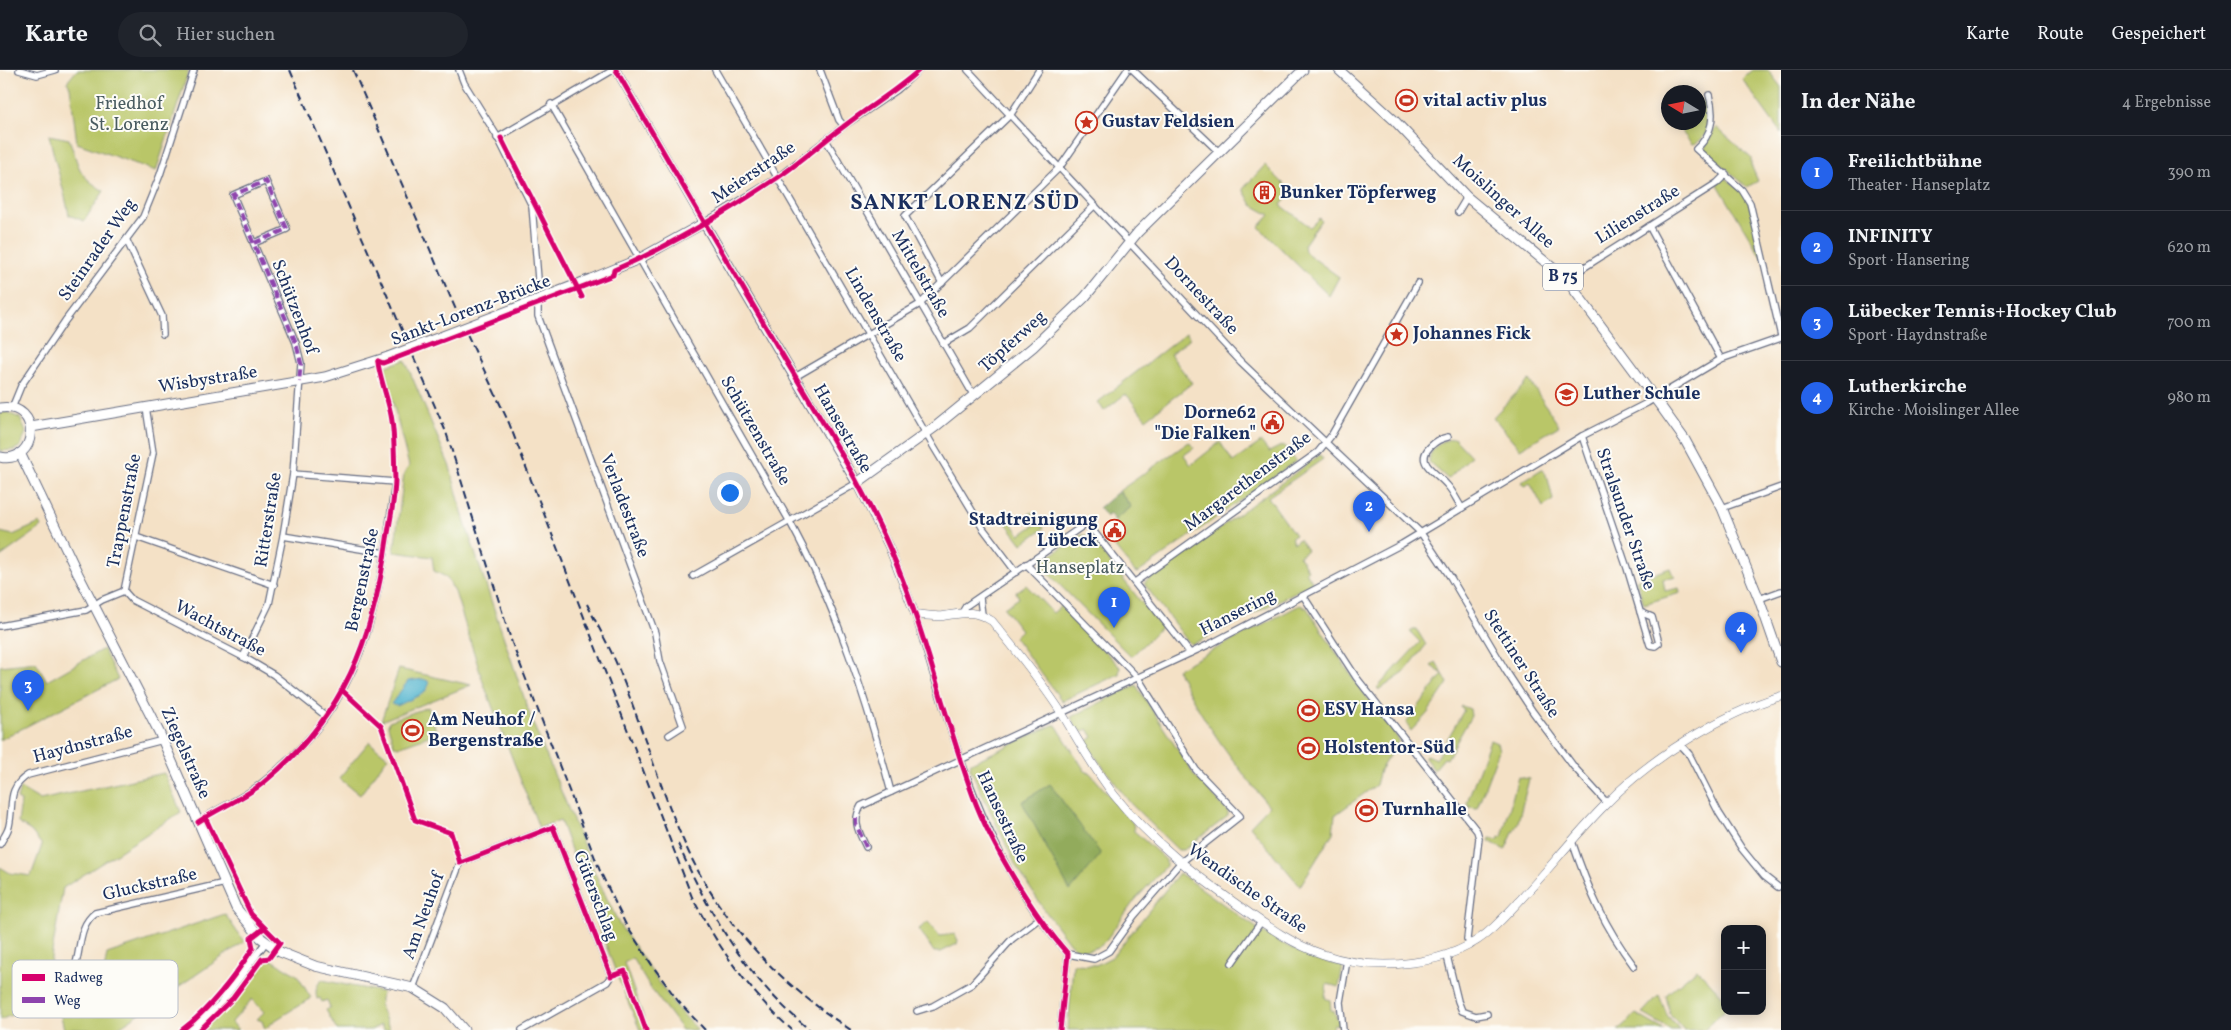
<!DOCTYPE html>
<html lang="de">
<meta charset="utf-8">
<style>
body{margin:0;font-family:Vollkorn,serif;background:#20242c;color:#f1f3f6}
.controls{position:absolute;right:15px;bottom:15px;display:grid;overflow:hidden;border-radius:10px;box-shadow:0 2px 12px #0003}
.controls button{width:45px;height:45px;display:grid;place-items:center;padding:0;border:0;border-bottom:1px solid #363941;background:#171b24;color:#f1f3f6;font:25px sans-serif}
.compass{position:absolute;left:1661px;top:15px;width:45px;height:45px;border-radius:50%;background:#171b24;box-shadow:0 2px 12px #0003;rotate:280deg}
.you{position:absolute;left:729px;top:422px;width:18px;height:18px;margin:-12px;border:4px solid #fff;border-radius:50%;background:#1a73e8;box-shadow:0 0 0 8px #1a73e833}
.badge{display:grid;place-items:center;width:32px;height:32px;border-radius:50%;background:#2563eb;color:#fff;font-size:16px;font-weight:700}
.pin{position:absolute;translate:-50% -41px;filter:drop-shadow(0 1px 2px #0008)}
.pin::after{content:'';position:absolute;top:26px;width:18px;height:15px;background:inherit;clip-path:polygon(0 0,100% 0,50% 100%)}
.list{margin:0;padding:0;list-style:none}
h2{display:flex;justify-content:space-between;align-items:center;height:65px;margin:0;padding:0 20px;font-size:21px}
h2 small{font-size:16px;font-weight:400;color:#9ea1a6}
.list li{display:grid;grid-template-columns:32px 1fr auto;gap:15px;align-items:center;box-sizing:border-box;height:75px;padding:0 20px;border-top:1px solid #363941}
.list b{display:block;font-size:19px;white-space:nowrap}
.list p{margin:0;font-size:16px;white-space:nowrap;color:#9ea1a6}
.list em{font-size:16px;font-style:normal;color:#9ea1a6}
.icon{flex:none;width:28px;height:28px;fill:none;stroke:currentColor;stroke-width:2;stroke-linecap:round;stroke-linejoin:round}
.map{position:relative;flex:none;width:1781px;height:960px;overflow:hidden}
header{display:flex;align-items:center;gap:30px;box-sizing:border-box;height:70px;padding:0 25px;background:#171b24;border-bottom:1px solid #363941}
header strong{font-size:24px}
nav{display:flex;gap:28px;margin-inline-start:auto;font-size:18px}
.search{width:350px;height:45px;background:#20242c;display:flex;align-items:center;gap:12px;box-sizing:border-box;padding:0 18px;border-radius:28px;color:#9ea1a6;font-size:19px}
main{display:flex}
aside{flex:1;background:#171b24}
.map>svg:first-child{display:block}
</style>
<header>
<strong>Karte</strong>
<div class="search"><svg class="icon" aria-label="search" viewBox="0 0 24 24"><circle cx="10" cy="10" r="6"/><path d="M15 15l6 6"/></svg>Hier suchen</div>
<nav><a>Karte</a><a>Route</a><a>Gespeichert</a></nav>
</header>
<main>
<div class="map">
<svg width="1781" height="960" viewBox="0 0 1781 960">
<rect width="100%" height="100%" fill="#fdfcf7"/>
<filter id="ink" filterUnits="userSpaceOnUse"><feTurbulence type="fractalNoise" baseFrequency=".02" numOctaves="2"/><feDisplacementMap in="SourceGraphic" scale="10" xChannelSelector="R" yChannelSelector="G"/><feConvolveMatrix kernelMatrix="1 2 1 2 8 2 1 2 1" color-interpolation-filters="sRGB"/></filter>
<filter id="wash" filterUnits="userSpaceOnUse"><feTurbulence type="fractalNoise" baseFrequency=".0096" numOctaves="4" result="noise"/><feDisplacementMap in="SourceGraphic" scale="20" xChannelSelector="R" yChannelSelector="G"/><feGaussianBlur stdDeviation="1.12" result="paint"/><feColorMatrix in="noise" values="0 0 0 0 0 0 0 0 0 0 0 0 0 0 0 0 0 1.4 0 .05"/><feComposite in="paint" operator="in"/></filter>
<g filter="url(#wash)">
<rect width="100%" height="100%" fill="#f4e1c6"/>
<g fill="#b9c667" stroke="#6a7a62">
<polygon points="77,0 189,0 156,101 77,73 70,17 67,12"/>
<polygon points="1753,0 1768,0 1781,17 1781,63 1742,9"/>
<path d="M 1704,29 C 1715,41 1709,72 1692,74 L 1675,54 L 1698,52 L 1699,34 Z"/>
<polygon points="1716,57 1751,88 1751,95 1758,111 1747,117 1704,79"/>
<path d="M 49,65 L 69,69 C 80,98 76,104 104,121 L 84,151 L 69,145 C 64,118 55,93 49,65 Z"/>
<polygon points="1265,95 1292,122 1281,135 1310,157 1319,148 1321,150 1304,175 1305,182 1339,207 1329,226 1259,157 1270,145 1252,135 1243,119"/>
<polygon points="1724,107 1742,120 1750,133 1763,190 1717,113"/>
<polygon points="1186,263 1190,268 1170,284 1192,313 1146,349 1127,325 1124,325 1104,341 1098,332"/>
<polygon points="405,290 450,397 465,453 532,651 595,803 619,854 676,937 698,960 682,960 649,916 632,888 624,893 648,960 640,960 618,908 560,750 539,758 483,612 455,522 446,507 434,501 432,487 394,482 404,404 409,396 384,297"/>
<polygon points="1529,310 1559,356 1520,379 1493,347"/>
<polygon points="6,342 20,348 26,362 21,376 14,380 0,381 0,343"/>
<path d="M 1454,368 L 1471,386 L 1448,409 L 1429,392 C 1430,377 1441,371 1454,368 Z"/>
<polygon points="1189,372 1194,378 1184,385 1191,395 1220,372 1233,392 1261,372 1269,382 1283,375 1296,391 1138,503 1135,502 1115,477 1127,467 1114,450 1131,437 1119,421"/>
<polygon points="1320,385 1323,389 1268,427 1295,465 1291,468 1294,473 1299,469 1307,480 1299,486 1308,500 1305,502 1312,511 1311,514 1193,574 1189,573 1145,515 1145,512"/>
<polygon points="1542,399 1548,409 1553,430 1543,437 1530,413 1524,416 1521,412"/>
<polygon points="1033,442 1044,458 1022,474 1006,453 1010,450 1020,465 1036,454 1029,444"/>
<polygon points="40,453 42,457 0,487 0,462 13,465"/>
<polygon points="1082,465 1089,466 1161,557 1131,587 1044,499 1045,489"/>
<polygon points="1670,498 1672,503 1676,506 1663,509 1665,521 1679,518 1680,523 1644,534 1636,510"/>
<polygon points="1026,515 1053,543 1061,536 1120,597 1119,604 1062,631 1014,567 1021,560 1004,538 1019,528 1016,522"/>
<path d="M 1300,535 L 1307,538 L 1354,610 L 1399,670 L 1380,700 L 1376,715 L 1335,745 L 1333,763 L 1300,816 L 1250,756 L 1269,736 C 1234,693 1201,650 1177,599 Z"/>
<polygon points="1413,560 1417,560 1426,575 1404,603 1379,620 1377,618 1420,572 1410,562"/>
<polygon points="103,579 118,609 0,670 0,596 36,592 47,611"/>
<polygon points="1436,592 1448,613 1427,644 1411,661 1406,653 1443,604 1431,596"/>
<polygon points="399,599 471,615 381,651"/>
<polygon points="1136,615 1194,705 1228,742 1228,746 1184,780 1178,780 1131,734 1085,673 1093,667 1088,659 1078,663 1071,647"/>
<polygon points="1462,636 1470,639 1471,646 1447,689 1444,688 1434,700 1425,688 1426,685 1436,689 1464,640 1461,638"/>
<polygon points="428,637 437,663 398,677 394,675 388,656 389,651"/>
<polygon points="1053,655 1056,655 1085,701 1090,703 1133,753 1134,761 1166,790 1166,796 1135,830 1106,870 1098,877 1088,880 1078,879 1070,874 1043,838 1016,796 970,698 971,693"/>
<polygon points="1490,670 1497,673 1499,680 1477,738 1469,737 1467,732"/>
<polygon points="369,672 388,687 360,725 339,708"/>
<polygon points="164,703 181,742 63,818 46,917 50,924 64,938 98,935 107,884 225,844 244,872 115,960 64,959 60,942 47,930 0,950 0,797 10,803 31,806 42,775 31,761 18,753 21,731 17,729 20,718 40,730"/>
<polygon points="1518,707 1529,709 1518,752 1505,780 1489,771 1490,768 1498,770 1499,767 1502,767"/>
<path d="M 1179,803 C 1231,837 1279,884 1343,896 L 1339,917 L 1327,914 L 1325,928 L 1330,930 L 1331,940 L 1334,941 L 1340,955 L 1334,954 L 1332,960 L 1068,960 L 1073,894 L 1096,895 L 1112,887 Z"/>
<polygon points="928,852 940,866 954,864 958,870 957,874 941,882 934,882 919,859"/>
<polygon points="269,888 297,905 311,928 274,951 265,959 262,951 257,949 264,942 252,929 232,952 238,960 202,960 219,945"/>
<polygon points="1697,899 1725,929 1725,940 1703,960 1684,960 1670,944 1666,925"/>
<path d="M 322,910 L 382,922 L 380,936 L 390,960 L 383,960 L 381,955 L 371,960 L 337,960 L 326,940 L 330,937 L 327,930 L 322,932 L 320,928 L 317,929 C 315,921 316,915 322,910 Z"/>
<polygon points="1659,925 1667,945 1680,960 1671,960 1642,943"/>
<polygon points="1636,944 1664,960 1618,960"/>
</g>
<g fill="#92ab5c" stroke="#566d5d">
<polygon points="1119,421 1131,437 1114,450 1110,444 1106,447 1099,438"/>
<polygon points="1050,714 1101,784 1070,821 1022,732"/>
</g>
<polygon fill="#4eb2cd" stroke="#347096" points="423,609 428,611 429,615 424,623 397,636 391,634 408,611"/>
</g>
<g filter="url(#ink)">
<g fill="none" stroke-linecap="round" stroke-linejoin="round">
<defs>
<g id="minor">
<polyline points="19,0 37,5 55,0"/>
<polyline points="459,0 464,13 497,66 532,136 538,209 538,246 655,563 660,591 683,656 669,665"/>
<polyline points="715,0 932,374 982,457 1016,502"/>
<polyline points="820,0 839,50 844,56"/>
<polyline points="968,0 1241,292 1421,463 1451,508 1506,601 1533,642 1574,697 1607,733"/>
<polyline points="1133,0 1219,82"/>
<path d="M 1709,25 C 1715,46 1713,64 1696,79 L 1742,120 L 1750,133 L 1781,266"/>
<path d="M 551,34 L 790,452 C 837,538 866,628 891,722"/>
<polyline points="497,68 613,0"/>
<polyline points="826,70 974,326"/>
<polyline points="1458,142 1467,127"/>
<polyline points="704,153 777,108 844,56 897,20 919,0"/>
<polyline points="1649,156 1721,289"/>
<polyline points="127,171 162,246 163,264"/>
<polyline points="1566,209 1717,113 1726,104"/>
<polyline points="942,213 905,146 1011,44 1039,0"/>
<polyline points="943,274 970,258 1095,135"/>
<polyline points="795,307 920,234 1060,97 1127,0"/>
<polyline points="12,338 21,316 65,251 143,147 160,105 194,0"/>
<polyline points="1582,366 1627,498 1650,575 1655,576 1659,573 1652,547 1640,542"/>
<path d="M 1448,367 C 1437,369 1418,382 1427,395 C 1432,402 1441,408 1447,415 C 1453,421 1457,431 1462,438"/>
<polyline points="1722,438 1781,417"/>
<polyline points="283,466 385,483"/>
<polyline points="136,467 274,515"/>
<polyline points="1026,494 1138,608 1196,700 1240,746 1180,793 1134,846 1109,881 1094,889 1068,884"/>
<polyline points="693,506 857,413"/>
<polyline points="1135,512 1318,382 1331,366 1418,213"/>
<polyline points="124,521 132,530 247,589 274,605 326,646"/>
<polyline points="124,521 153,383 146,337"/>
<polyline points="1304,527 1356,607 1477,761 1479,768 1467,869 1471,875"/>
<polyline points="980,528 982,545"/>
<polyline points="1759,529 1781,521"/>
<polyline points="963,541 966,536 1087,453 1190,583"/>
<path d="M 915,544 C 952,663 983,790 1068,884"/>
<polyline points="0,556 86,540 102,530 124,521"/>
<polyline points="243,587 269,534 283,466 293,404 301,293 296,273 233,125 266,111 287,159 254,173"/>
<polyline points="1680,674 1689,684 1719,743 1742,779 1764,806 1778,817"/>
<path d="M 198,752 C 219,737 243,729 263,712 C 368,628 378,536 395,412 L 293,404"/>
<path d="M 1572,771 C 1588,819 1604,856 1634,896"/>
<path d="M 0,774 C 3,768 8,762 9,756 C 14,735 6,719 28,705 L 163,670"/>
<path d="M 866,777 C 859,762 852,752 861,736 L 1212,573 L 1402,474 L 1582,366 L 1647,333 L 1721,289 L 1781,268"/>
<polyline points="1447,886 1458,931 1462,941 1476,946 1487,944"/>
<polyline points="1232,893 1261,852"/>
<path d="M 68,910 C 84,890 74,859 95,843 L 225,813"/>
<polyline points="413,918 460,793 553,757 611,906 607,912 522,960"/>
<polyline points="917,941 933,936 972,914 1012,869 1040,848"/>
<polyline points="192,960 220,934 266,872"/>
<polyline points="1060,960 1068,884"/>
<polyline points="1343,960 1340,932 1347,890"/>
</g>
<g id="tertiary">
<polyline points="616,0 704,153"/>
<path d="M 857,413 L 889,477 L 915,544 C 924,545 934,547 943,546 C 964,543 972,539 992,551 C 1016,580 1040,610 1061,642 C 1078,670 1094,699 1114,725 C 1150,770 1195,805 1242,838 C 1267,856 1294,875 1322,884 C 1376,903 1452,897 1494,857 C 1534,819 1567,773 1606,734 C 1649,689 1721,644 1781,626"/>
</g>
<g id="secondary">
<polyline points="591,209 639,189 704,153 857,413 935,357 1033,277 1085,227 1138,162 1303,0"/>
<path d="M 0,338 C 43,332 38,395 0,387"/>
<polyline points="31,357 325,307 388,287"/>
<polyline points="20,383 78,504 159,662 236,838 261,868 280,882 315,896 413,918 445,938 464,960"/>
</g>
<polyline id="primary" points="1339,0 1394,50 1467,127 1566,209 1662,338 1685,370 1722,438 1759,529 1781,592"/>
</defs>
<use href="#minor" stroke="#676d82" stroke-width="8"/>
<use href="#tertiary" stroke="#676d82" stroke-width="9"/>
<use href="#secondary" stroke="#676d82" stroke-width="11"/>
<use href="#primary" stroke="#676d82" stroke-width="11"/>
<use href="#minor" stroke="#fff" stroke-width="5.5"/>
<use href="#tertiary" stroke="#fff" stroke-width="8"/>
<use href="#secondary" stroke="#fff" stroke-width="9"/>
<use href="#primary" stroke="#fff" stroke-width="9"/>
<g stroke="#1b2f5e" stroke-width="2" stroke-dasharray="8 4" stroke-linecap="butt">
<polyline points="290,0 446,362 512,573 600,801 626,855 652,895 678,931 705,960"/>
<path d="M 353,0 L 459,247 L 509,353 L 692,827 C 718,877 749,922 792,960"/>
<path d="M 587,534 C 598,557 611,579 620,602 C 644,662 662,725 689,783 C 725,858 782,915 851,960"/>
<path d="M 678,774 C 710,846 748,910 810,960"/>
</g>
<defs>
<polyline id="secondary-bridge" points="388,287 591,209"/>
</defs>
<use href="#secondary-bridge" stroke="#676d82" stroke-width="11" stroke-linecap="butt"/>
<use href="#secondary-bridge" stroke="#fff" stroke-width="9"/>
<g stroke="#8e44ad" stroke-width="4" stroke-dasharray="8 4" stroke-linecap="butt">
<polyline points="254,173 287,159 266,111 233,125 296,273 301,293 299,312"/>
<polyline points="856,748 856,754 866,777"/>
</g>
<defs>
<g id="cycleway">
<path d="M 616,0 C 668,90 720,180 773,269 C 813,337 858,406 890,479 C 925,559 943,644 973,726 C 991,775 1034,846 1068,884 L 1060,960"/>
<polyline points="501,68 582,227"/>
<path d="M 378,291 L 383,293 L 613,205 L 614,200 C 671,176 726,142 777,108 C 800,93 821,73 843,57 C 868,37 895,22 919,0"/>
<polyline points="343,621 381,656 415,750 451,763 460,793 553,757 611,906 625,901 646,960"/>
<path d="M 198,752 C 219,738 243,729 263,713 C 344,647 373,570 387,469 C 390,450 395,429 395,409 C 394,388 395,365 391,345 C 389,333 377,298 378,291"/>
<path d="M 182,960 C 211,938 233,909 253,878 L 251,868 L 264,858"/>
<polyline points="200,960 233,928 262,889 269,888 280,873 251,844 205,747"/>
</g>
</defs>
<use href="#cycleway" stroke="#fdfcf7" stroke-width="8"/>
<use href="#cycleway" stroke="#d6006c" stroke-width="5"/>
</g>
</g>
<defs>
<symbol id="stadium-ring" viewBox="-11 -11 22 22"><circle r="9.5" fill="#fdfcf7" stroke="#c8321e" stroke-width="1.5"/><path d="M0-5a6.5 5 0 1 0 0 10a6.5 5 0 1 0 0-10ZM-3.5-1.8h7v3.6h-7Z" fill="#c8321e"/></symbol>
<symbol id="sight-ring" viewBox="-11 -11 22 22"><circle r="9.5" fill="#fdfcf7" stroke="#c8321e" stroke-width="1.5"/><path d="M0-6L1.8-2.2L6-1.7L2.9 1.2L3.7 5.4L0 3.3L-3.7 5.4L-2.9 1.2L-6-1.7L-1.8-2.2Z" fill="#c8321e"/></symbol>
<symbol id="building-ring" viewBox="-11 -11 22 22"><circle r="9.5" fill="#fdfcf7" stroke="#c8321e" stroke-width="1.5"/><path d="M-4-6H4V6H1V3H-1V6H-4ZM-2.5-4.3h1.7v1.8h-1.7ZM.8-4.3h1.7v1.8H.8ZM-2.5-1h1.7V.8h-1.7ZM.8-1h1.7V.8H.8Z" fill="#c8321e"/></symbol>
<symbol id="school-ring" viewBox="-11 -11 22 22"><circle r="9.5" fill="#fdfcf7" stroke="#c8321e" stroke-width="1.5"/><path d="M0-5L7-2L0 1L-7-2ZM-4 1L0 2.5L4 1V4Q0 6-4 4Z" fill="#c8321e"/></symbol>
<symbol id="civic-ring" viewBox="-11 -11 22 22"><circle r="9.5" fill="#fdfcf7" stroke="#c8321e" stroke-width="1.5"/><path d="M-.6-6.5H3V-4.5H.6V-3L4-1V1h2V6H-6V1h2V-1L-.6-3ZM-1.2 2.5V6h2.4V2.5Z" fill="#c8321e"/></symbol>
</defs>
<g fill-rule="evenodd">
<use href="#stadium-ring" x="1394" y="18" width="25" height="25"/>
<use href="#sight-ring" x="1074" y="40" width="25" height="25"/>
<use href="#building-ring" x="1252" y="110" width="25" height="25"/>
<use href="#sight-ring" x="1384" y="252" width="25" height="25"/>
<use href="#school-ring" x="1554" y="312" width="25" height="25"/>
<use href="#civic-ring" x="1260" y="340" width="25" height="25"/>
<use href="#civic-ring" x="1102" y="448" width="25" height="25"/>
<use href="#stadium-ring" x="1296" y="628" width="25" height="25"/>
<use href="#stadium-ring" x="400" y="648" width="25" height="25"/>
<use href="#stadium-ring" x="1296" y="666" width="25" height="25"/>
<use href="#stadium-ring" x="1354" y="728" width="25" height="25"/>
</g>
<g text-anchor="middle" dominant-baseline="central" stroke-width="4" stroke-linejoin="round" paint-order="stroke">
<rect fill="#fdfcf7" stroke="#5f6c8c" stroke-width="1" x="1543" y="193.5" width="40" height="27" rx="4"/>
<g font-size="16" font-weight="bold" fill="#1b2f5e">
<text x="1563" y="207">B 75</text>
</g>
<g font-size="18" font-weight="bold" fill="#1b2f5e" stroke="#fdfcf7" text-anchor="start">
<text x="1423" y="31">vital activ plus</text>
<text x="1102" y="52">Gustav Feldsien</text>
<text x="1280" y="123">Bunker Töpferweg</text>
<text x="1413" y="264">Johannes Fick</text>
<text x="1583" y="324">Luther Schule</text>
<text x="1256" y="343" text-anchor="end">Dorne62<tspan x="1256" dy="21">"Die Falken"</tspan></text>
<text x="1098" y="450" text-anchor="end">Stadtreinigung<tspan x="1098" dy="21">Lübeck</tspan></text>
<text x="1324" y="640">ESV Hansa</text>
<text x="428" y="650">Am Neuhof /<tspan x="428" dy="21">Bergenstraße</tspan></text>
<text x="1324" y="678">Holstentor-Süd</text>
<text x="1382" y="740">Turnhalle</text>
</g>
<g font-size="18" fill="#4a5c61" stroke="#fdfcf7">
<text x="129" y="34">Friedhof<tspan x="129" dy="21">St. Lorenz</tspan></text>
<text x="1080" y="498">Hanseplatz</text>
</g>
<g font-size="18" fill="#1b2f5e" stroke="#fdfcf7">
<text transform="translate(754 103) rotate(-34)">Meierstraße</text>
<text transform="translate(1503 132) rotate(42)">Moislinger Allee</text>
<text transform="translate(1638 145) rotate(-32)">Lilienstraße</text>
<text transform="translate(98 180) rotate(-55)">Steinrader Weg</text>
<text transform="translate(920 204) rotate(60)">Mittelstraße</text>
<text transform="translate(1201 226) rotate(47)">Dornestraße</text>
<text transform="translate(294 237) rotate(69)">Schützenhof</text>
<text transform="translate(471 241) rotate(-21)">Sankt-Lorenz-Brücke</text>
<text transform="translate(875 245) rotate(60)">Lindenstraße</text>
<text transform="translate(1013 272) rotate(-42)">Töpferweg</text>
<text transform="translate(208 310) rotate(-9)">Wisbystraße</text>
<text transform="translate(842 359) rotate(60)">Hansestraße</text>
<text transform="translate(755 361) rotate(60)">Schützenstraße</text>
<text transform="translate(1248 412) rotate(-37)">Margarethenstraße</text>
<text transform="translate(624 436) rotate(69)">Verladestraße</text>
<text transform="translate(125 441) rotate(-79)">Trappenstraße</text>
<text transform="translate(1625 449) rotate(71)">Stralsunder Straße</text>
<text transform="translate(269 450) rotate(-81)">Ritterstraße</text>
<text transform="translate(363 510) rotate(-78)">Bergenstraße</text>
<text transform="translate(1238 543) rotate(-27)">Hansering</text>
<text transform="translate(220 559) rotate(28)">Wachtstraße</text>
<text transform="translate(1521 594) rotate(57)">Stettiner Straße</text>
<text transform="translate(83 675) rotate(-15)">Haydnstraße</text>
<text transform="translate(185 683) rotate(66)">Ziegelstraße</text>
<text transform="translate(1002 747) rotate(65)">Hansestraße</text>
<text transform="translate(150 815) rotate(-13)">Gluckstraße</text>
<text transform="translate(1247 819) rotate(35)">Wendische Straße</text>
<text transform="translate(595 826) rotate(69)">Güterschlag</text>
<text transform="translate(424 846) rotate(-70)">Am Neuhof</text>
</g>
<g font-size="22" font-weight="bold" letter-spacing="1" fill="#1b2f5e" stroke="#fdfcf7">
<text x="965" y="133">SANKT LORENZ SÜD</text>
</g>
</g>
<rect x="12" y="890" width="166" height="58" rx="8" fill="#fdfcf7" stroke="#b9bec9" stroke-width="1"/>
<rect x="22" y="904" width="23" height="7" fill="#d6006c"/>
<rect x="22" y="927" width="23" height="6" fill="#8e44ad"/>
<g font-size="14" fill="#1b2f5e">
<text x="54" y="912">Radweg</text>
<text x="54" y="935">Weg</text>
</g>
</svg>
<div class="controls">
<button>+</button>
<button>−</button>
</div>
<svg class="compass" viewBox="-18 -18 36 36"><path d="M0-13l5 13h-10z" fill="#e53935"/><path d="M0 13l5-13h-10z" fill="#9ea1a6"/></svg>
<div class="you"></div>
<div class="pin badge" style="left:1114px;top:558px">1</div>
<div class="pin badge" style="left:1369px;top:462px">2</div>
<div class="pin badge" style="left:28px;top:641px">3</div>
<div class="pin badge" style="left:1741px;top:583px">4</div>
</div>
<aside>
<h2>In der Nähe<small>4 Ergebnisse</small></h2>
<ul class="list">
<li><span class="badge">1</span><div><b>Freilichtbühne</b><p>Theater · Hanseplatz</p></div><em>390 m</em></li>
<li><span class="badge">2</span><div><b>INFINITY</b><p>Sport · Hansering</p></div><em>620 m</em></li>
<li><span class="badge">3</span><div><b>Lübecker Tennis+Hockey Club</b><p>Sport · Haydnstraße</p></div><em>700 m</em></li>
<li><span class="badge">4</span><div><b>Lutherkirche</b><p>Kirche · Moislinger Allee</p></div><em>980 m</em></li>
</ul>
</aside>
</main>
